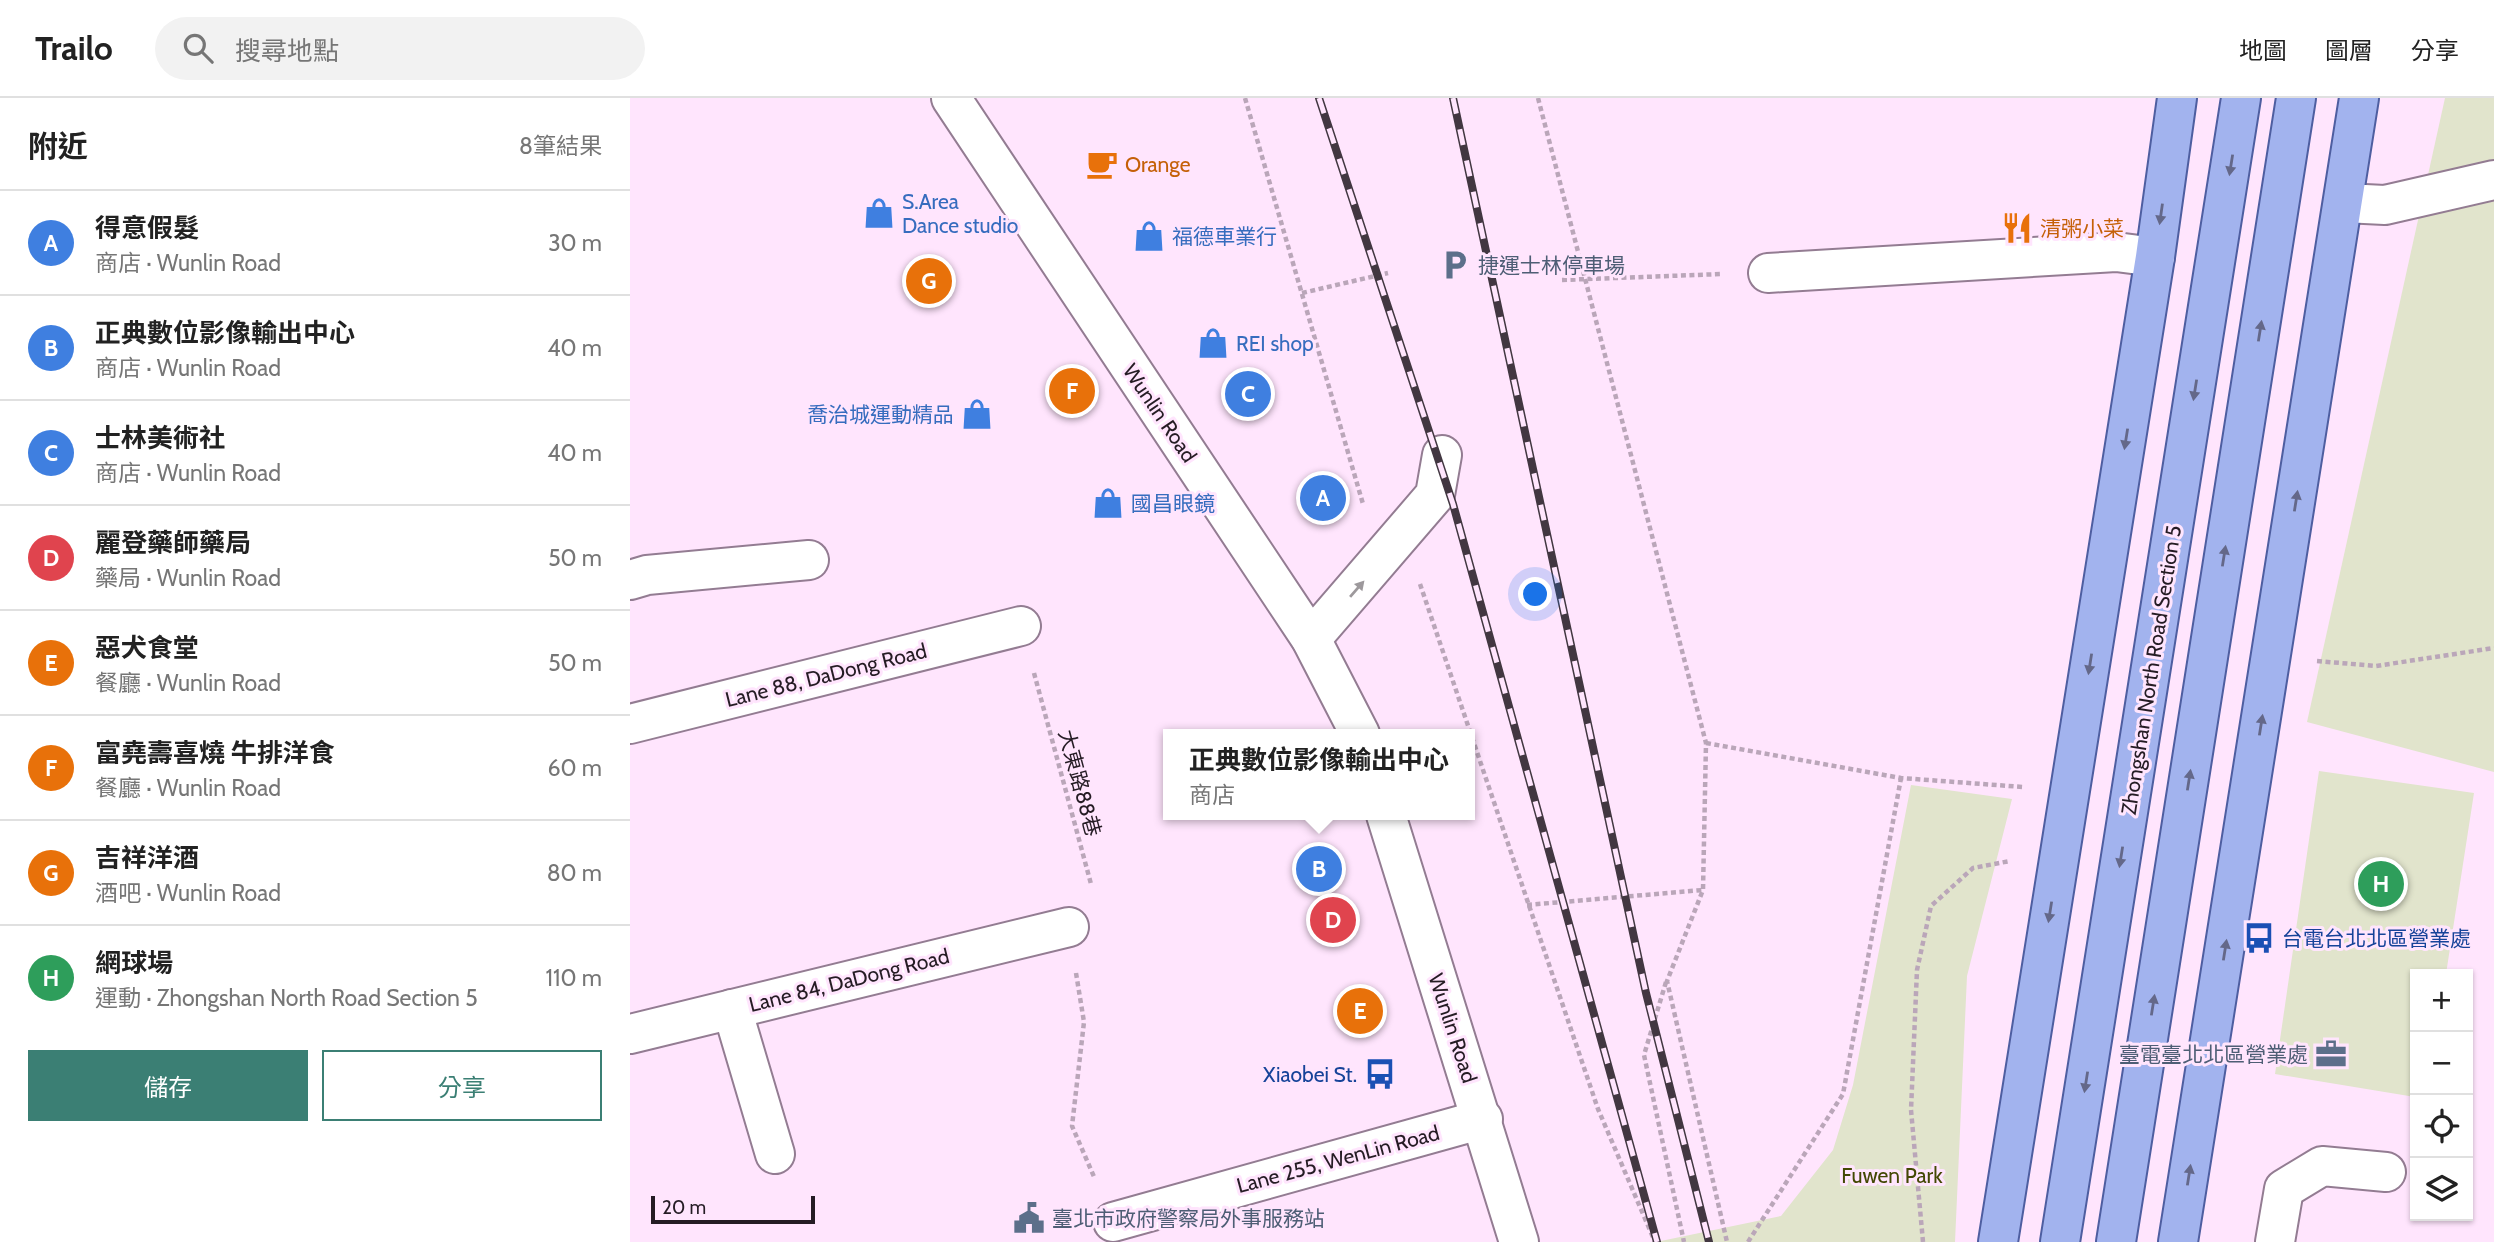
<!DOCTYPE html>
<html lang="zh-TW">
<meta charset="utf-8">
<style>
body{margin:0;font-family:Cabin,"Noto Sans TC",sans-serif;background:#f2f2f2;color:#222}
.controls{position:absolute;right:21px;bottom:21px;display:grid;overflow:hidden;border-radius:0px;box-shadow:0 2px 5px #0004}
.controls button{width:63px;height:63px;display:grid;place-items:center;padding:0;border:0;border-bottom:2px solid #e0e0e0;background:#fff;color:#222;font:35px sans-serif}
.scale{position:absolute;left:21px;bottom:18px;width:164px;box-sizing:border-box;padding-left:7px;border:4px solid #251c24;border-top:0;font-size:19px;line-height:24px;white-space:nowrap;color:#251c24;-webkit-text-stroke:5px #ffe5fd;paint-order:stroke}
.you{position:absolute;left:906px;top:497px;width:24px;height:24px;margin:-18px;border:5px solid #fff;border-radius:50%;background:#1a73e8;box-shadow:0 0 0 10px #1a73e833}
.badge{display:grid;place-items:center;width:46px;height:46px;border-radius:50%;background:#3b7f74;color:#fff;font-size:23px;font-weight:700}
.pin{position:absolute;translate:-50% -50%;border:4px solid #fff;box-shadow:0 2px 7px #0006}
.popup{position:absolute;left:533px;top:631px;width:312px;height:91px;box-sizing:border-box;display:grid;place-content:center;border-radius:0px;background:#fff;filter:drop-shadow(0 2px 5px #0005);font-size:23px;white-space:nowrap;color:#767676}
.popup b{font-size:26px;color:#222}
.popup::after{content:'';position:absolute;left:50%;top:100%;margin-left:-14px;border:14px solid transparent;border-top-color:#fff}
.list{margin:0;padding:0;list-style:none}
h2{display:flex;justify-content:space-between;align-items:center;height:91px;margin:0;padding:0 28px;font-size:30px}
h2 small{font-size:23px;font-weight:400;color:#767676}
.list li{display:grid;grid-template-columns:46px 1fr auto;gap:21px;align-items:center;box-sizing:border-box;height:105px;padding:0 28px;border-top:2px solid #e0e0e0}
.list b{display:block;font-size:26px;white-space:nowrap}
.list p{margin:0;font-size:23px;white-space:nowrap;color:#767676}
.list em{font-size:23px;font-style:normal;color:#767676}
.actions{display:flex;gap:14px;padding:21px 28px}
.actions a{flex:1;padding:16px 0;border:2px solid #3b7f74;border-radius:0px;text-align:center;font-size:24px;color:#3b7f74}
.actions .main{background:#3b7f74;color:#fff}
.icon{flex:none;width:38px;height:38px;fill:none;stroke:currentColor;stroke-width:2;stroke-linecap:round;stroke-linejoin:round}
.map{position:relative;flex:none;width:1864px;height:1144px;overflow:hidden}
header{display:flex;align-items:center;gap:42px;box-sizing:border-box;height:98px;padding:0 35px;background:#fff;border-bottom:2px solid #e0e0e0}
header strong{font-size:33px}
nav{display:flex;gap:38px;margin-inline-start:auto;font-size:24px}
.search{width:490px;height:63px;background:#f2f2f2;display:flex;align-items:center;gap:18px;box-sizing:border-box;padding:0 24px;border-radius:38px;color:#767676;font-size:26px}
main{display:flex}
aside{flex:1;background:#fff}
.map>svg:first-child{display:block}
</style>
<header>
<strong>Trailo</strong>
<div class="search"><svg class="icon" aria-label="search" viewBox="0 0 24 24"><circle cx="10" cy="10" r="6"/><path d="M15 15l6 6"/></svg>搜尋地點</div>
<nav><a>地圖</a><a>圖層</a><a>分享</a></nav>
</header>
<main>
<aside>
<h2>附近<small>8筆結果</small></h2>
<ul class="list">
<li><span class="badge" style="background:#3f7fe0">A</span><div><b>得意假髮</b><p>商店 · Wunlin Road</p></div><em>30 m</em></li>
<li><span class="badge" style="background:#3f7fe0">B</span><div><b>正典數位影像輸出中心</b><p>商店 · Wunlin Road</p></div><em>40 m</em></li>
<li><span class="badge" style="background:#3f7fe0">C</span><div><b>士林美術社</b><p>商店 · Wunlin Road</p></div><em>40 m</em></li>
<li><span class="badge" style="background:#e0444e">D</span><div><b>麗登藥師藥局</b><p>藥局 · Wunlin Road</p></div><em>50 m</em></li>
<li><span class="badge" style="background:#e8710a">E</span><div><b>惡犬食堂</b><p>餐廳 · Wunlin Road</p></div><em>50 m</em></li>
<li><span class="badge" style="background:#e8710a">F</span><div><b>富堯壽喜燒 牛排洋食</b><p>餐廳 · Wunlin Road</p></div><em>60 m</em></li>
<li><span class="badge" style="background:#e8710a">G</span><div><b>吉祥洋酒</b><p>酒吧 · Wunlin Road</p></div><em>80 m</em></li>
<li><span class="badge" style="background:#2e9e5b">H</span><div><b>網球場</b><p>運動 · Zhongshan North Road Section 5</p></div><em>110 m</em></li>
</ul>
<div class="actions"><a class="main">儲存</a><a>分享</a></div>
</aside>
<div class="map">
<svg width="1864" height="1144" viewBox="0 0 1864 1144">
<rect width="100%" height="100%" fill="#ffe5fd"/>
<g fill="#e1e4cc">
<polygon points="1815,0 1864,0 1864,674 1677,624"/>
<polygon points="1689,673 1844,695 1816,876 1785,876 1785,999 1645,976"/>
<polygon points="1281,687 1382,701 1337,878 1325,1144 1026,1144 1151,1118 1203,1052 1223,987"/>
</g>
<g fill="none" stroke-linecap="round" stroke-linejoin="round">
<defs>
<g id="minor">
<polyline points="321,0 681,541 730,636"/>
<polyline points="1714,105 1755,107 1864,82"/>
<polyline points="1138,175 1486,154 1525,159"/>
<polyline points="0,482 17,477 179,462"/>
<polyline points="681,541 805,397 812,357"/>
<polyline points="0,626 391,528"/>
<polyline points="756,717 889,1144"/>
<polyline points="102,911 145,1056"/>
<polyline points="0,936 439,829"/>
<polyline points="483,1124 853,1021"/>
<polyline points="1645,1144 1654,1091 1692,1068 1756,1074"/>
</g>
<g id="major">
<polyline points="1368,1144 1525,159 1547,0"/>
<polyline points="1430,1144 1611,0"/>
<polyline points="1486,1144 1666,0"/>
<polyline points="1548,1144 1729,0"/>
</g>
</defs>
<use href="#minor" stroke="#937c92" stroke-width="42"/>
<use href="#major" stroke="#4e5ea0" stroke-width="42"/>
<g stroke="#baa6b9" stroke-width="4.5" stroke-dasharray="5 3.5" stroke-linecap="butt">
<polyline points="615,0 733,406"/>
<polyline points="908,0 1076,645 1073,792 1037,883 1097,1144"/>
<polyline points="932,182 1092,176"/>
<polyline points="672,195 758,175"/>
<polyline points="790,486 968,1011 1025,1144"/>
<polyline points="1687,563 1746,568 1864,550"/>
<polyline points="404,575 461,786"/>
<polyline points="1076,645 1271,680 1393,689"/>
<polyline points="897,807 1073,792"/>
<polyline points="446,875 454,924 442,1028 465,1081"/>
<polyline points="1036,884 1014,957 1054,1144"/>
<polyline points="1118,1144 1213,996 1271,680"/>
<polyline points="1293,1144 1281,1012 1287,872 1301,808 1343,770 1380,763"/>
</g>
<use href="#minor" stroke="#fff" stroke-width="38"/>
<use href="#major" stroke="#a2b3ee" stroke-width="38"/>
<defs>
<g id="rail">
<polyline points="689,0 823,406 1027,1144"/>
<polyline points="823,0 1016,895 1079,1144"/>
</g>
</defs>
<use href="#rail" stroke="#423741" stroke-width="8"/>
<use href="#rail" stroke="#ffe5fd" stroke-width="5" stroke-dasharray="16" stroke-linecap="butt"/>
</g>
<defs><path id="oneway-solid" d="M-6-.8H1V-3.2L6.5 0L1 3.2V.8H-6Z" transform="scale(1.75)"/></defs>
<g fill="#646889">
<use href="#oneway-solid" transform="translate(1601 67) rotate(99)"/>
<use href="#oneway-solid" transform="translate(1531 116) rotate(98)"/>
<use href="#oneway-solid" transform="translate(1630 233) rotate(-81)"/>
<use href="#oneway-solid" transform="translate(1565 292) rotate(99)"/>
<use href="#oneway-solid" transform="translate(1496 341) rotate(99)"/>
<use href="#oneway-solid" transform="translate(1666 403) rotate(-81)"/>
<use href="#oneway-solid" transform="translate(1594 458) rotate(-81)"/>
<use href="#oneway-solid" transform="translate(1460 566) rotate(99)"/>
<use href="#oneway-solid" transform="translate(1631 627) rotate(-81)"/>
<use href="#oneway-solid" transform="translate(1559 682) rotate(-81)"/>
<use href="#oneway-solid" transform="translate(1491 759) rotate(99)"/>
<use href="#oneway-solid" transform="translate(1420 814) rotate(99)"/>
<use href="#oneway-solid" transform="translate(1595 852) rotate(-81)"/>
<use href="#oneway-solid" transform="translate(1523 907) rotate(-81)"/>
<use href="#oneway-solid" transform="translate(1456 984) rotate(99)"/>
<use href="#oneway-solid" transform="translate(1559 1077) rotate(-81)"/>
</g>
<use fill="#9d999c" href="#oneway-solid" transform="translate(727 491) rotate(-49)"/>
<defs>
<symbol id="cafe-bare" viewBox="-9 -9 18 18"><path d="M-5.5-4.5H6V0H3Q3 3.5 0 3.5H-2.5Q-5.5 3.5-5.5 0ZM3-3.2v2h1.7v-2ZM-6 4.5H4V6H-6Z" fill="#e8710a" stroke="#ffe5fd" stroke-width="2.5" paint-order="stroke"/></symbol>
<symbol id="shop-bare" viewBox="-9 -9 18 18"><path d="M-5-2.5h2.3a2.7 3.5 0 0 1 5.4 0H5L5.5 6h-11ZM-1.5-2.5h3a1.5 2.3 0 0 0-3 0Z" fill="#3f7fe0" stroke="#ffe5fd" stroke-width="2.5" paint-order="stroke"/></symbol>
<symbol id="restaurant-bare" viewBox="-9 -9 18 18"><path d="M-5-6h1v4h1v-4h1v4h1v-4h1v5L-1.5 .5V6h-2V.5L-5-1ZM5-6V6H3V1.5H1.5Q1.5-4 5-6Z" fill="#e8710a" stroke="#ffe5fd" stroke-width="2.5" paint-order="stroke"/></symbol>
<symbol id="parking-bare" viewBox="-9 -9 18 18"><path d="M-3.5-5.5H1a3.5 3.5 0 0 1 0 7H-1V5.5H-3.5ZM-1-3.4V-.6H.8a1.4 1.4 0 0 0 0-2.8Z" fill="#5c6f8a" stroke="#ffe5fd" stroke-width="2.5" paint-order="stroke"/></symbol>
<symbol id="bus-bare" viewBox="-9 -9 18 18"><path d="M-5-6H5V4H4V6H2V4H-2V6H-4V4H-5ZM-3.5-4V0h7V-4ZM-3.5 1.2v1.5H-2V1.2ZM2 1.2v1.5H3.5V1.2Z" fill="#1a4fb4" stroke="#ffe5fd" stroke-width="2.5" paint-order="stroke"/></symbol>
<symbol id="office-bare" viewBox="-9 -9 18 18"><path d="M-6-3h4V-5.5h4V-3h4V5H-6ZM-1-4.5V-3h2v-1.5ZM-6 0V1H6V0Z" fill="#5c6f8a" stroke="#ffe5fd" stroke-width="2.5" paint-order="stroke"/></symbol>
<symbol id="civic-bare" viewBox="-9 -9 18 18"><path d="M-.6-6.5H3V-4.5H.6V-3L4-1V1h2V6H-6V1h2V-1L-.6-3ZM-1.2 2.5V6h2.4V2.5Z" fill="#5c6f8a" stroke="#ffe5fd" stroke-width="2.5" paint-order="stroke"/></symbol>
</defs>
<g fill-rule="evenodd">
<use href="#cafe-bare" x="450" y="44" width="44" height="44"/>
<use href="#shop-bare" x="227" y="93" width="44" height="44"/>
<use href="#restaurant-bare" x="1365" y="108" width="44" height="44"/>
<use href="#shop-bare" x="497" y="116" width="44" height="44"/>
<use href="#parking-bare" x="803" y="145" width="44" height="44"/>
<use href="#shop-bare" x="561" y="223" width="44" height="44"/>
<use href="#shop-bare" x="325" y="294" width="44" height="44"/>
<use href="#shop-bare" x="456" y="383" width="44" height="44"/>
<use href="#bus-bare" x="1607" y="818" width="44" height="44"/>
<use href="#office-bare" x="1679" y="934" width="44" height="44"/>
<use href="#bus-bare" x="728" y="954" width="44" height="44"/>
<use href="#civic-bare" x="377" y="1098" width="44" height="44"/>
</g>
<g text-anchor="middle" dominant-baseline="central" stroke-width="6" stroke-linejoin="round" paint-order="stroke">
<g font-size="21" fill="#c56008" stroke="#ffe5fd" text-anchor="start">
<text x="495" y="66">Orange</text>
<text x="1410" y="130">清粥小菜</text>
</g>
<g font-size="21" fill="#366cbe" stroke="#ffe5fd" text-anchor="start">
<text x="272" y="103">S.Area<tspan x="272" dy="24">Dance studio</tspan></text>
<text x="542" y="138">福德車業行</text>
<text x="606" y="245">REI shop</text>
<text x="324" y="316" text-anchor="end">喬治城運動精品</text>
<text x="501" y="405">國昌眼鏡</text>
</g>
<g font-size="21" fill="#4e5e75" stroke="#ffe5fd" text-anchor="start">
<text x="848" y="167">捷運士林停車場</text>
<text x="1678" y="956" text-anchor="end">臺電臺北北區營業處</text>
<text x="422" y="1120">臺北市政府警察局外事服務站</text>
</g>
<g font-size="21" fill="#251c24" stroke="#ffe5fd">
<text transform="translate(530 315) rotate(56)">Wunlin Road</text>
<text transform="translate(1521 572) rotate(-81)">Zhongshan North Road Section 5</text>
<text transform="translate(196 577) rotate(-14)">Lane 88, DaDong Road</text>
<text transform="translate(450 685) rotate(75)">大東路88巷</text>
<text transform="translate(219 882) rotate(-14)">Lane 84, DaDong Road</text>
<text transform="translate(823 930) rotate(72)">Wunlin Road</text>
<text transform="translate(708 1061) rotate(-15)">Lane 255, WenLin Road</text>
</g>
<g font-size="21" fill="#164399" stroke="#ffe5fd" text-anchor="start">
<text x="1652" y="840">台電台北北區營業處</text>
<text x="727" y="976" text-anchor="end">Xiaobei St.</text>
</g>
<g font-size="21" fill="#434804" stroke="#ffe5fd">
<text x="1262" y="1077">Fuwen Park</text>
</g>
</g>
</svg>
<div class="controls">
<button>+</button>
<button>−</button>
<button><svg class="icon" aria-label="locate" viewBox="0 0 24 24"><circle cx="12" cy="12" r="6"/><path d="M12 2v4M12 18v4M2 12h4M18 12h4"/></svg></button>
<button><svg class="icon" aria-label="layers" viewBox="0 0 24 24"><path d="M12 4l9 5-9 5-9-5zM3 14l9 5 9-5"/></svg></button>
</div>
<div class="scale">20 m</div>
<div class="you"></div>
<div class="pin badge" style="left:693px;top:400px;background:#3f7fe0">A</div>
<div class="pin badge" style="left:689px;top:771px;background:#3f7fe0">B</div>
<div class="popup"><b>正典數位影像輸出中心</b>商店</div>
<div class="pin badge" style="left:618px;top:296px;background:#3f7fe0">C</div>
<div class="pin badge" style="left:703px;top:822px;background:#e0444e">D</div>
<div class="pin badge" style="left:730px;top:913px;background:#e8710a">E</div>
<div class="pin badge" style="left:442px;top:293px;background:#e8710a">F</div>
<div class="pin badge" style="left:299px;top:183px;background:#e8710a">G</div>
<div class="pin badge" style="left:1751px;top:786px;background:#2e9e5b">H</div>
</div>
</main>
